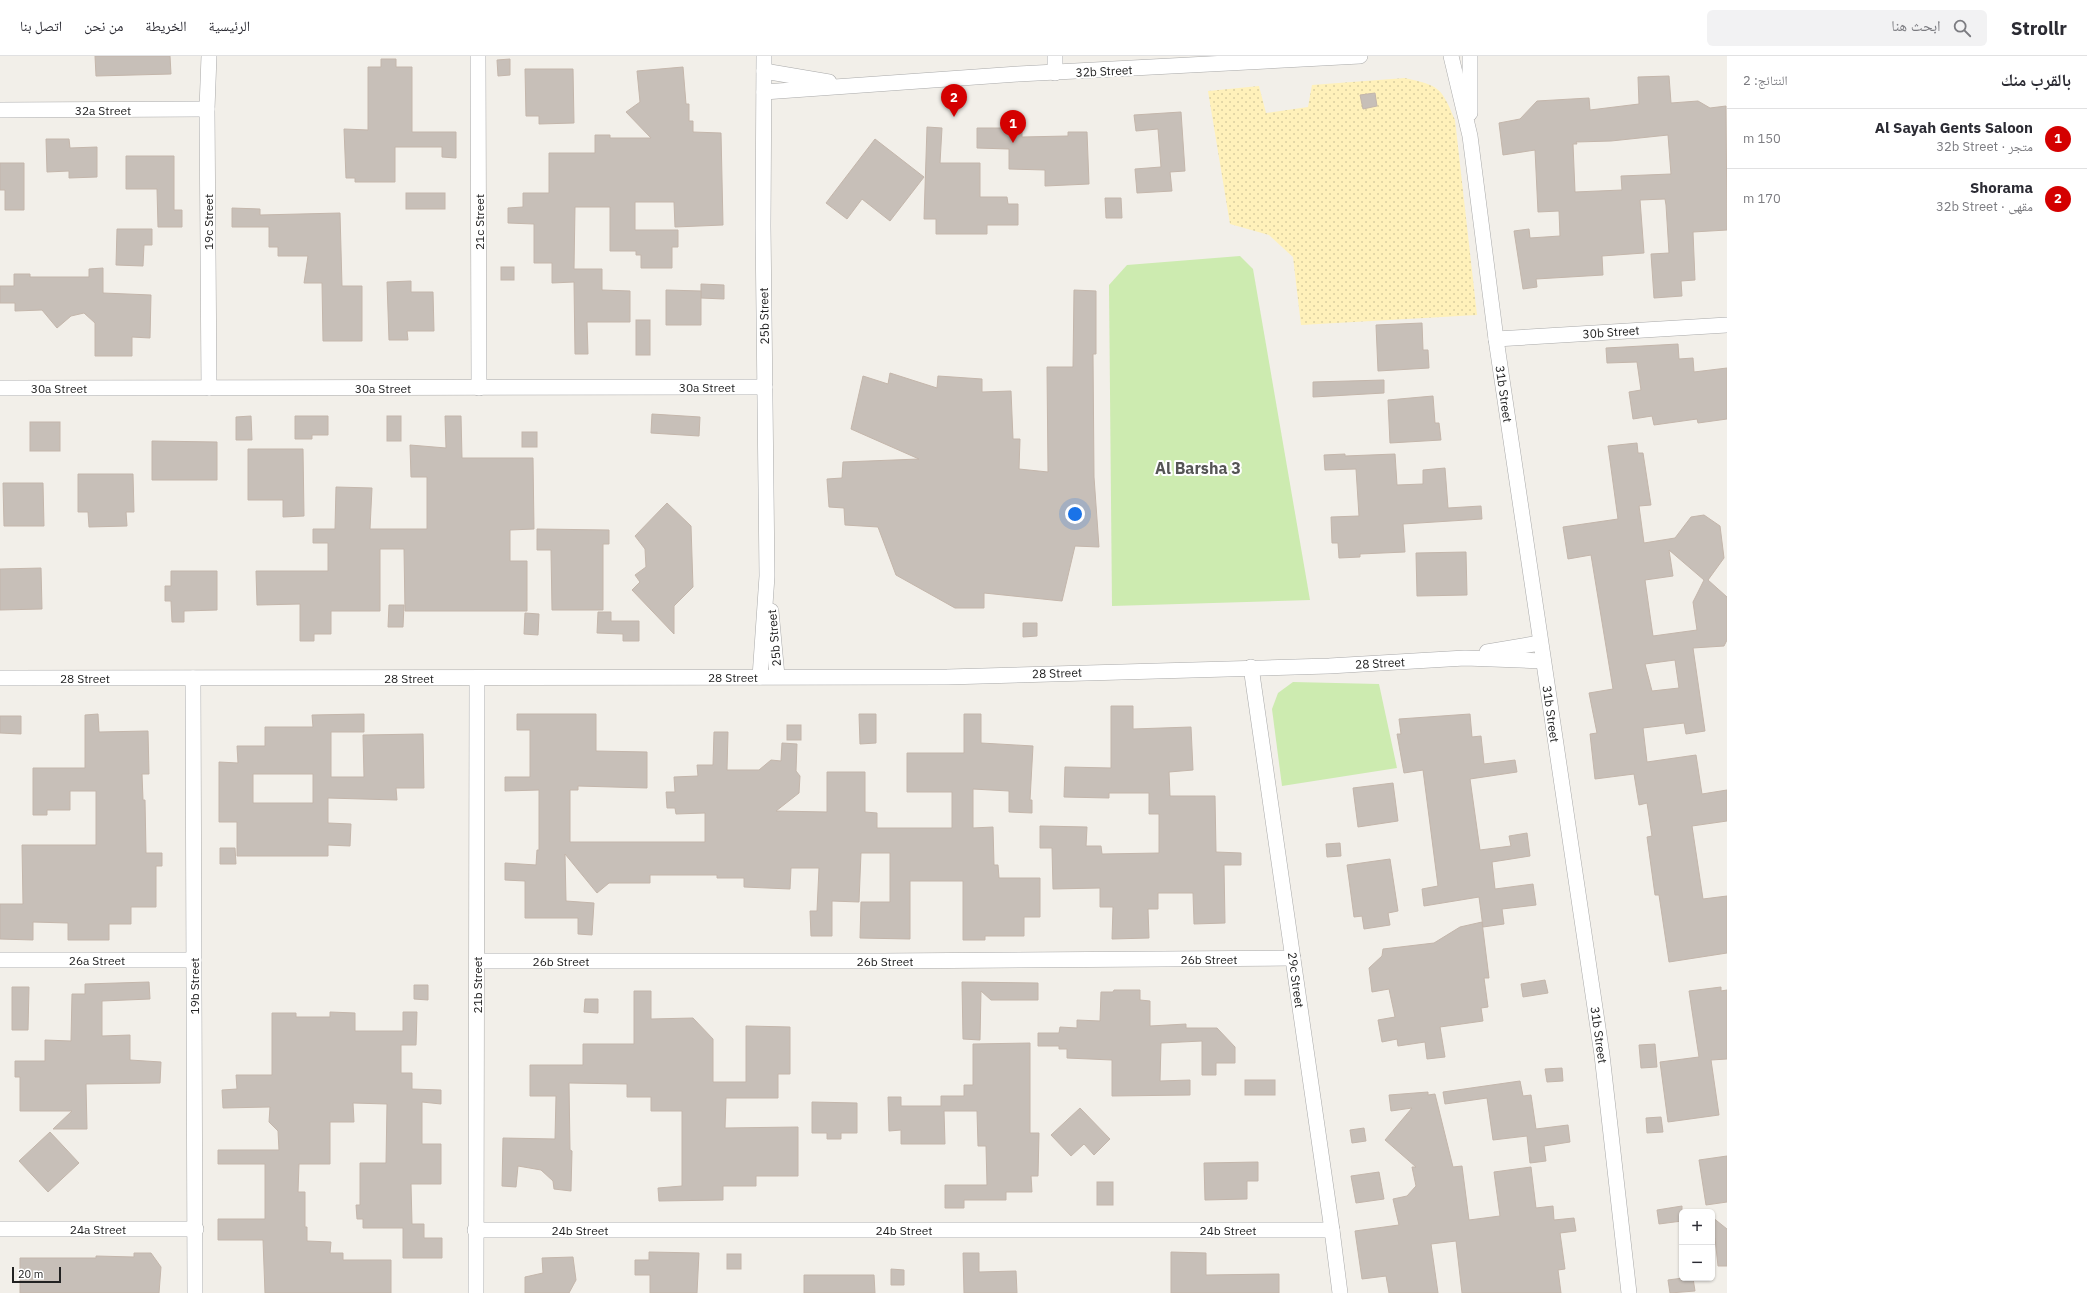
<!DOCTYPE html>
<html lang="ar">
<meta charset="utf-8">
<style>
body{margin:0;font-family:"IBM Plex Sans","Noto Naskh Arabic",sans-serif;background:#f2f2f3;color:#2b2b33;direction:rtl}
.controls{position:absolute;right:12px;bottom:12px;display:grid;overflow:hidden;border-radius:6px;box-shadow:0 1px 3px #0004}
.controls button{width:36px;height:36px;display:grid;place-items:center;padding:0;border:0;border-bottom:1px solid #e1e1e2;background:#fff;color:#2b2b33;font:20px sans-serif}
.scale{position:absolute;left:12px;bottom:10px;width:49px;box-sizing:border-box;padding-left:4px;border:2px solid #222;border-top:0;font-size:11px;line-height:14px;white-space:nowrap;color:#222;-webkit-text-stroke:3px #fff;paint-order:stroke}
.you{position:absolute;left:1075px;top:458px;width:14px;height:14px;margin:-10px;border:3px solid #fff;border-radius:50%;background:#1a73e8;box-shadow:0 0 0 6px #1a73e833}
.badge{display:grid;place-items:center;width:26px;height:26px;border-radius:50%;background:#d40000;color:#fff;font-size:13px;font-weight:700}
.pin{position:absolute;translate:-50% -33px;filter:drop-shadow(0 1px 2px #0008)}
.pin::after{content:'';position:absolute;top:21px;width:14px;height:12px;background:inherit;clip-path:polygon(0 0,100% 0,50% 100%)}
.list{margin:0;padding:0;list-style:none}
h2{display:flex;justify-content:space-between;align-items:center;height:52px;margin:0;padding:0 16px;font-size:17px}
h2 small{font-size:13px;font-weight:400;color:#7c7c81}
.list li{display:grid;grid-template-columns:26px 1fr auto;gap:12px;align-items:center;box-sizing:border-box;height:60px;padding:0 16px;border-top:1px solid #e1e1e2}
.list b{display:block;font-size:15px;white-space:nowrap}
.list p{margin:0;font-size:13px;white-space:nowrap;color:#7c7c81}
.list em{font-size:13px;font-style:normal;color:#7c7c81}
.icon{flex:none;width:22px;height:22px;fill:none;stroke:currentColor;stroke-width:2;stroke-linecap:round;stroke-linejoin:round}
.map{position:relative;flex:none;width:1727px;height:1237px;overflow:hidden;direction:ltr}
header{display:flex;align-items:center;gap:24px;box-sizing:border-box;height:56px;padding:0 20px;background:#fff;border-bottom:1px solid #e1e1e2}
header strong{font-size:19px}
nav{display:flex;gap:22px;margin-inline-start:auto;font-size:14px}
.search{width:280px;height:36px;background:#f2f2f3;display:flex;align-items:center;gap:10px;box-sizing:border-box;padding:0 14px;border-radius:6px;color:#7c7c81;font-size:15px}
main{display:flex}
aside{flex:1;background:#fff}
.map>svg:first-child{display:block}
</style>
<header>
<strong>Strollr</strong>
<div class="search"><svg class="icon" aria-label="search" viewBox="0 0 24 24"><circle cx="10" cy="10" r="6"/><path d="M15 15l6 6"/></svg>ابحث هنا</div>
<nav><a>الرئيسية</a><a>الخريطة</a><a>من نحن</a><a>اتصل بنا</a></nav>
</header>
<main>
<aside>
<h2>بالقرب منك<small>النتائج: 2</small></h2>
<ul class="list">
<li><span class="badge">1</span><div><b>Al Sayah Gents Saloon</b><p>متجر · 32b Street</p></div><em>150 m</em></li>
<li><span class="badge">2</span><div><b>Shorama</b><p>مقهى · 32b Street</p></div><em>170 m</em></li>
</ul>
</aside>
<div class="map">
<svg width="1727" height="1237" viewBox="0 0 1727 1237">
<defs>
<pattern id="sand-dots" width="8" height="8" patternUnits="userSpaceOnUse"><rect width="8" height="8" fill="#fff1ba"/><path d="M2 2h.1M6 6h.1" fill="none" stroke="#dacea0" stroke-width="1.8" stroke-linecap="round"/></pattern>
</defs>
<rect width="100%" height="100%" fill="#f2efe9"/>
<g fill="#cdebb0">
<polygon points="1240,200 1253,213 1310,544 1112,550 1109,229 1127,209"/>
<polygon points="1293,626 1379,628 1397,712 1282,730 1272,653 1278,637"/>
</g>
<path fill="url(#sand-dots)" d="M 1405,22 C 1440,30 1441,31 1455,64 L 1477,259 L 1301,269 L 1293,201 L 1269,179 L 1230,168 L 1208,35 L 1259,30 L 1266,57 L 1308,51 L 1312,29 Z"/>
<g fill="#c7bfb8" stroke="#c4b6ab" fill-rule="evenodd">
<polygon points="95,0 170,0 171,18 96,20"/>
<polygon points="381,3 396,3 396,11 412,11 412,76 456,76 456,102 442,101 442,91 395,91 395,126 355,126 355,122 346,122 344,73 368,74 368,11 381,11"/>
<polygon points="510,3 510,19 498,20 497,4"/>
<polygon points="683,11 686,48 689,48 689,65 693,65 693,76 721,77 723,169 675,171 674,146 635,146 635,174 678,174 678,191 672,191 672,212 641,212 641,199 636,199 636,195 610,195 610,151 575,151 574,213 602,213 602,234 630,235 630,266 587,266 588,298 575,298 574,226 552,227 552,207 534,207 534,168 508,167 508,152 523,151 523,137 549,137 549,97 595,97 595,79 610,79 610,82 651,82 626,56 640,46 637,15"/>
<polygon points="525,13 573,13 574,67 539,68 539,60 526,60"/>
<path d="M 1669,20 L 1671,47 L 1698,45 L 1710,52 L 1726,50 L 1727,174 L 1693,176 L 1695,224 L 1681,225 L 1682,240 L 1654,242 L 1651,198 L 1669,197 L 1666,149 L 1665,143 L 1640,144 L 1644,197 L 1602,200 L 1603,219 L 1536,223 L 1537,231 L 1523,233 L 1514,175 L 1529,173 L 1530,182 L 1560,180 L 1559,155 L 1538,156 L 1535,94 L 1503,99 L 1499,67 L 1520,63 L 1537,45 L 1589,42 L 1590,54 L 1639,48 L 1638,21 ZM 1668,79 L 1671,118 L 1621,120 L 1622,134 L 1575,136 L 1573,88 L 1577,88 L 1576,86 L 1611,85 Z"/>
<polygon points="1375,37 1377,50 1363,53 1360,39"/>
<polygon points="1181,56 1185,115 1170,116 1172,135 1137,137 1135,113 1161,111 1158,73 1136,75 1134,59"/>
<polygon points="927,71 942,72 940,107 980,107 980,141 1007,141 1008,148 1018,148 1018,169 987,169 987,178 936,178 936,163 924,163"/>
<polygon points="977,72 1022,72 1022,81 1068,80 1068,76 1087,76 1089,128 1045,130 1045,114 1009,113 1009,93 977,92"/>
<polygon points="46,83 69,83 70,92 97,91 97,121 69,122 69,115 47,116"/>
<polygon points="875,83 924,121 890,165 862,143 847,163 826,147"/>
<polygon points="126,100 174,100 174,154 182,154 182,171 158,171 157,133 126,133"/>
<polygon points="0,107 24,107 24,154 5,154 5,134 0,134"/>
<rect x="406" y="137" width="39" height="16"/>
<polygon points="1105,142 1121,142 1122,162 1106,162"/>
<polygon points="232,152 260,153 260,159 340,157 342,230 362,230 362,285 323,285 322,227 304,227 308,200 278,200 278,191 269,191 269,171 232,171"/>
<polygon points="117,173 152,173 152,189 144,189 143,210 116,209"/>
<rect x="501" y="211" width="13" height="13"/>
<polygon points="103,212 103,237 151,239 150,282 132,281 132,300 95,300 95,267 84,257 71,260 57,272 42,254 15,255 15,247 0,247 0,230 14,230 14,218 30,218 30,221 89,221 89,213"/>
<polygon points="411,225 411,236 433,236 434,275 407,275 408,284 389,284 387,226"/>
<polygon points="701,228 724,229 724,243 701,242"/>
<polygon points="666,234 701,235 701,269 666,269"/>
<polygon points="1074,234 1096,235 1096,298 1093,298 1094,421 1099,491 1075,490 1062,545 984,537 984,552 955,552 896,519 878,471 845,469 844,452 829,451 827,423 842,422 843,406 919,403 851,373 863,320 888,328 890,317 937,332 938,320 982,323 982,336 1011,335 1013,383 1020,383 1019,413 1048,416 1047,311 1073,311"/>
<rect x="636" y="264" width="14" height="35"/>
<polygon points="1422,267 1423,294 1428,294 1429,312 1378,315 1376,269"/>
<polygon points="1678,288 1679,303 1693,302 1694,316 1727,312 1727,363 1698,367 1697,363 1654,369 1652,360 1633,363 1629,336 1641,334 1637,306 1607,307 1606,292"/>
<polygon points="1384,324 1384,337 1313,341 1313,326"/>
<polygon points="1433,340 1435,367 1439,367 1441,384 1390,387 1388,344"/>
<polygon points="652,358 700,361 699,380 651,377"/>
<polygon points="251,360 252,384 236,384 236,361"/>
<polygon points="295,360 328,360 328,379 312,379 312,383 295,383"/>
<rect x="387" y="360" width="14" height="25"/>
<polygon points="445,360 461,360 462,402 533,402 534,473 510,474 510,505 527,505 527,555 405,555 404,493 380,493 380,555 331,555 331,578 314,578 314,585 300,585 300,548 257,549 256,515 328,515 328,487 313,487 313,473 335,473 336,431 372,432 370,473 427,473 427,421 411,421 410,389 446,392"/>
<rect x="30" y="366" width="30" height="29"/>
<rect x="522" y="376" width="15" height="15"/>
<polygon points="152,385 217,386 217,424 152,424"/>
<path d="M 1637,387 L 1638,397 L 1643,397 L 1651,449 L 1639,450 L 1644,487 L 1675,482 L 1691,461 L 1704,459 L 1720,470 L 1724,502 L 1708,524 L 1727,541 L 1727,584 L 1724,590 L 1693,592 L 1705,675 L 1686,678 L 1684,667 L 1643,672 L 1647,706 L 1696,699 L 1702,738 L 1727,734 L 1727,765 L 1692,770 L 1703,843 L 1727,840 L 1727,897 L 1669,906 L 1659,839 L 1655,839 L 1647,781 L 1652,780 L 1647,747 L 1639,749 L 1634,718 L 1595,723 L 1590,678 L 1597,677 L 1589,637 L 1613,633 L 1591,499 L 1568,503 L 1563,471 L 1618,463 L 1608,390 ZM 1669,494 L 1704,524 L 1693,546 L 1697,574 L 1653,580 L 1645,524 L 1673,520 ZM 1675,604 L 1679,632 L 1652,635 L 1645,608 Z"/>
<polygon points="248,393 303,393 304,460 283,461 283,444 248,444"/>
<polygon points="1345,398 1345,400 1395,398 1397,429 1423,428 1423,414 1445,412 1448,452 1481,450 1482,463 1403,468 1405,496 1360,498 1360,501 1339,502 1338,487 1332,487 1331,461 1359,460 1356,413 1325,414 1324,399"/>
<polygon points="78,418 133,418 134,456 126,456 127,470 89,471 88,456 78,456"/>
<polygon points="3,427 43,427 44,470 4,470"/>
<polygon points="667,447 691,470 693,531 674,550 674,578 632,534 640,526 635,519 646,511 645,493 635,480"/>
<polygon points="537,473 609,474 609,488 603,488 603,554 552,554 551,494 537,494"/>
<polygon points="1466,496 1467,539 1417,540 1416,497"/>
<polygon points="41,512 42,553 0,554 0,513"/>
<polygon points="171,515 217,515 217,554 184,555 184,566 172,566 171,545 165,545 165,530 171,530"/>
<polygon points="389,549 404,549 403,571 388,571"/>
<polygon points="598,556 611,556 611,565 639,565 639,585 623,585 623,578 597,577"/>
<polygon points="525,557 539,558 538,579 524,578"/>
<polygon points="1023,567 1037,567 1037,580 1023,581"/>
<polygon points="1111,650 1133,650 1133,673 1191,671 1193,714 1169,716 1170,740 1215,740 1216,796 1241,797 1241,809 1224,809 1225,867 1194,868 1193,837 1158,837 1158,853 1148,853 1149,882 1112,883 1113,851 1100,851 1100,832 1053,833 1052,792 1040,792 1040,770 1087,771 1086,790 1101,790 1102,798 1159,797 1159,758 1149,758 1149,737 1109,737 1109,742 1064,741 1065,711 1111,712"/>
<polygon points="98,658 99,676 148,675 149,718 142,718 143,744 145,744 146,797 162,797 162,810 156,810 156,851 131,851 131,868 109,868 109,884 68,884 68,867 33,866 33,884 0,883 0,848 23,848 22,789 96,789 96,735 70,735 70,754 47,754 47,759 33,759 33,712 85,712 85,659"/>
<path d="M 364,658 L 364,676 L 331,676 L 331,721 L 364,721 L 363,679 L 423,678 L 424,732 L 396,732 L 397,744 L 328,742 L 328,767 L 351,768 L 350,790 L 328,789 L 328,800 L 237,800 L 237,766 L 219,766 L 219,706 L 238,707 L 237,690 L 265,690 L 265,671 L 313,671 L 312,659 ZM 253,718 L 313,718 L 313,747 L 253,747 Z"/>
<polygon points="517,658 596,658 596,695 647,696 647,732 578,730 578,734 570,734 570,786 705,786 705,757 676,758 675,752 667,752 666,736 675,736 674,721 698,720 697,709 713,709 714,676 728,676 727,714 759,714 771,704 781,705 782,687 797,688 796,715 800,720 799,737 776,755 827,756 827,716 865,716 865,756 877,757 877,772 952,772 952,736 907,736 907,697 964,697 964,658 981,658 981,687 1033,690 1030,744 1032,744 1032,757 1009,756 1009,735 973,733 973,772 993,771 994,809 998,809 999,822 1040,822 1040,861 1024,861 1024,880 985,880 985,884 963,884 963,825 910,825 910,883 860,882 861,846 890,846 890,797 861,797 859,846 832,845 832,880 811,880 810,855 817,855 819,812 791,812 790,833 744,831 744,822 717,822 717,819 650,819 650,827 609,827 597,837 565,798 566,845 594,847 592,879 578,878 578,862 525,862 525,825 505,824 505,807 536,809 537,794 539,794 539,734 505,735 505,721 530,721 530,674 517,674"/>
<polygon points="859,658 876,658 876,687 860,688"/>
<polygon points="1470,658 1472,681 1481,680 1484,708 1515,704 1517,716 1470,723 1480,794 1511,790 1509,780 1527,777 1530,800 1492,806 1495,833 1533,828 1536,849 1502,853 1504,868 1483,871 1479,841 1424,850 1422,833 1438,830 1423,714 1404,717 1397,678 1401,678 1399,663"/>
<polygon points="0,660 21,660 21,678 0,677"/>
<rect x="787" y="669" width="14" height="15"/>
<polygon points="1393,727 1398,765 1358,771 1353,732"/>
<polygon points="1340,787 1341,800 1327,801 1326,788"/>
<polygon points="220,792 235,792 236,808 220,808"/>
<polygon points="1390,803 1398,855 1388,857 1390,869 1364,873 1362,860 1354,861 1347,809"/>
<polygon points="1482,866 1489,922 1484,922 1488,951 1481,952 1483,965 1440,971 1445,1001 1427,1003 1425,986 1398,990 1397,983 1382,986 1378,964 1395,961 1389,933 1372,936 1369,912 1382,900 1383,893 1434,887 1460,871"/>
<polygon points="1545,924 1548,937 1523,941 1521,928"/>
<polygon points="149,926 150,943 102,945 102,980 130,979 130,1004 161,1006 160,1027 86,1028 87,1073 53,1073 72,1055 20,1055 20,1021 15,1021 15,1005 45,1005 45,984 71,985 72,938 85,938 85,928"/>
<polygon points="962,926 1038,927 1038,944 991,944 981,935 980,984 963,983"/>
<polygon points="414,929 428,929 428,944 414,943"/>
<polygon points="12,931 29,931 28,974 12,974"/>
<polygon points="1721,931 1721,935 1727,934 1727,1003 1711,1004 1719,1059 1668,1066 1660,1006 1699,1001 1689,935"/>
<polygon points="1114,934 1140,934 1140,944 1150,945 1150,970 1186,968 1186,972 1217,972 1235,991 1235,1007 1216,1007 1216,1019 1202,1019 1202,985 1161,987 1160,1025 1190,1024 1190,1039 1112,1040 1112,1004 1067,1002 1067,993 1059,993 1059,990 1038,990 1038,977 1059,977 1060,971 1077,972 1077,964 1100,965 1101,936 1113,936"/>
<polygon points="634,935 651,935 651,963 693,962 713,983 713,1026 746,1026 746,970 790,971 790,1018 778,1018 778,1042 726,1042 725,1072 798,1071 798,1120 756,1120 756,1130 723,1130 723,1144 659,1145 658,1132 682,1130 682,1055 651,1055 651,1041 627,1041 627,1028 569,1027 570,1094 572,1095 571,1135 554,1133 553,1125 541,1114 518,1110 516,1131 502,1130 503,1082 555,1083 556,1040 530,1040 530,1009 583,1009 583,988 634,988"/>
<polygon points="585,943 598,943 598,957 584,956"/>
<polygon points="330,956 355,957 355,975 403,975 403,956 417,956 416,989 401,989 401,1017 412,1017 412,1033 441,1034 441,1048 422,1046 422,1088 441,1088 441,1128 411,1128 412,1168 424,1168 424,1182 442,1182 442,1202 403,1202 403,1172 363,1172 363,1163 357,1163 356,1149 360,1149 360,1107 386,1107 387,1048 353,1047 354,1066 330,1066 330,1108 299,1108 298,1136 305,1136 305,1171 307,1171 307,1185 331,1186 330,1197 343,1197 343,1204 391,1204 391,1237 265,1237 263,1184 218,1184 218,1163 265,1163 265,1108 218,1108 218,1094 279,1094 278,1075 269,1066 270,1051 223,1052 222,1034 237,1033 236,1019 272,1019 272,957 296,957 296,961 330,961"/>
<polygon points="1030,987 1030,1077 1039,1077 1038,1120 1031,1120 1032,1136 1006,1136 1006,1144 964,1144 964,1152 945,1152 945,1129 987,1129 986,1090 978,1090 977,1055 944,1055 945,1088 901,1088 901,1074 889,1075 888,1041 901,1041 901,1050 941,1050 941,1040 964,1040 964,1029 973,1029 973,988"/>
<polygon points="1655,988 1657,1011 1641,1012 1639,989"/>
<polygon points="1562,1012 1563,1025 1547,1026 1545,1013"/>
<rect x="1245" y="1024" width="30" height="15"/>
<polygon points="1520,1025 1523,1040 1531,1039 1536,1073 1568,1069 1570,1086 1544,1090 1546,1105 1530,1107 1527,1080 1493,1084 1487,1042 1445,1048 1443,1036"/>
<polygon points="1428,1036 1428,1039 1435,1038 1453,1111 1462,1110 1469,1164 1500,1160 1494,1116 1531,1111 1536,1152 1553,1150 1554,1164 1574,1162 1576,1175 1560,1177 1565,1213 1558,1214 1561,1237 1462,1237 1456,1185 1431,1188 1438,1237 1389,1237 1386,1220 1362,1223 1355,1175 1399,1169 1393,1143 1407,1140 1416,1130 1412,1111 1416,1111 1385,1084 1412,1052 1391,1055 1389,1039"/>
<polygon points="812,1046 857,1047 857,1077 841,1077 841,1083 827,1083 827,1077 812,1077"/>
<polygon points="1080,1052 1110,1083 1094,1099 1084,1088 1071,1100 1051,1079"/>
<polygon points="1661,1061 1663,1076 1647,1077 1646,1062"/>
<polygon points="1364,1072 1366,1085 1352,1087 1350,1074"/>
<polygon points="50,1076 79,1107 48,1136 19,1105"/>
<polygon points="1727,1100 1727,1146 1706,1149 1699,1104"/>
<polygon points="1258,1106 1258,1125 1247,1125 1247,1143 1205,1144 1204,1107"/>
<polygon points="1379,1116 1384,1143 1356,1147 1351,1120"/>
<rect x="1097" y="1126" width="16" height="23"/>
<polygon points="1682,1150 1682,1165 1659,1168 1657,1154"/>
<polygon points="1712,1161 1727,1173 1727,1210 1718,1210 1715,1182 1712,1180"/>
<polygon points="649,1196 699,1197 697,1237 650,1237 650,1219 635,1219 635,1204 649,1204"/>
<polygon points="1171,1196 1206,1197 1206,1219 1279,1218 1279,1237 1171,1237"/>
<polygon points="134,1197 151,1197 161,1211 159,1237 20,1237 20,1202 96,1202 96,1200 134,1201"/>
<polygon points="963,1197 979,1197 979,1216 1016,1215 1017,1237 964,1237"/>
<rect x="727" y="1198" width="14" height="15"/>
<polygon points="573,1201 576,1224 569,1237 525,1237 525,1221 543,1217 542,1202"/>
<polygon points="891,1213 904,1214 904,1229 891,1229"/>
<polygon points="804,1219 874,1219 875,1237 804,1237"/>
<polygon points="1683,1222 1693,1222 1695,1235 1670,1237 1668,1224"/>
</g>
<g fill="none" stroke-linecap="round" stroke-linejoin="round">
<defs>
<g id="minor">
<polyline points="478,0 479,332"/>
<polyline points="1055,0 1055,17"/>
<polyline points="1451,0 1470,80 1496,283 1602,999 1629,1237"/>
<polyline points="1470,0 1470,57"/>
<polyline points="764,15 829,26"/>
<polyline points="764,36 1018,18 1360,0"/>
<polyline points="0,54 207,53"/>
<polyline points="1496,283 1727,269"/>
<polyline points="0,332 765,331"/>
<polyline points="209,332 207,53 209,0"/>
<polyline points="771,555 777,620"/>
<polyline points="1487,596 1540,587"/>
<polyline points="1251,611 1332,1174 1340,1237"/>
<polyline points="760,621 767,520 763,170 764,0"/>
<polyline points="0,622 947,621 1329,610 1465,602 1543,605"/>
<polyline points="193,622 195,1237"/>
<polyline points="0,904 194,904"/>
<polyline points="477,905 882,905 1293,902"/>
<polyline points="0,1173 196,1173"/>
<polyline points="475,1174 1332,1174"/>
<polyline points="476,1237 477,622"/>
</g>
</defs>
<use href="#minor" stroke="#a9a9a9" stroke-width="16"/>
<use href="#minor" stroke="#fff" stroke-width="15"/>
</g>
<g text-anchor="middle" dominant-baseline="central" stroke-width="4" stroke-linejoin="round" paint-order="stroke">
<g font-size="12" fill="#222" stroke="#fff">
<text transform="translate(1104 15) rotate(-3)">32b Street</text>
<text x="103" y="54">32a Street</text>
<text transform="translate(208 166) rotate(-90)">19c Street</text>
<text transform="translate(479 166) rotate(-90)">21c Street</text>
<text transform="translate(764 260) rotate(-91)">25b Street</text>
<text transform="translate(1611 276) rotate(-4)">30b Street</text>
<text x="707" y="331">30a Street</text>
<text x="59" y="332">30a Street</text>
<text x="383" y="332">30a Street</text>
<text transform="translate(1504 338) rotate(82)">31b Street</text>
<text transform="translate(774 582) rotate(-95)">25b Street</text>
<text transform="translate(1380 607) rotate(-3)">28 Street</text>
<text transform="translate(1057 617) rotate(-2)">28 Street</text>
<text x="733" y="621">28 Street</text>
<text x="85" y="622">28 Street</text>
<text x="409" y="622">28 Street</text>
<text transform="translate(1551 658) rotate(82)">31b Street</text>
<text x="1209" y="903">26b Street</text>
<text x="97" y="904">26a Street</text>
<text x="561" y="905">26b Street</text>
<text x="885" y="905">26b Street</text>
<text transform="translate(1296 924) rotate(82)">29c Street</text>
<text transform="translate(477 929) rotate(-90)">21b Street</text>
<text transform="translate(194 930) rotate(-90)">19b Street</text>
<text transform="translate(1599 979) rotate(82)">31b Street</text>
<text x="98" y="1173">24a Street</text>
<text x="580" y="1174">24b Street</text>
<text x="904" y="1174">24b Street</text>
<text x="1228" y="1174">24b Street</text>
</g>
<g font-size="16" font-weight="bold" fill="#555" stroke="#fff">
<text x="1198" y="412">Al Barsha 3</text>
</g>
</g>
</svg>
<div class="controls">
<button>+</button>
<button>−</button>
</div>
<div class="scale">20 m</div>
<div class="you"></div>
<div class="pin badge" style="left:1013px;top:87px">1</div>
<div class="pin badge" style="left:954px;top:61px">2</div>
</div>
</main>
